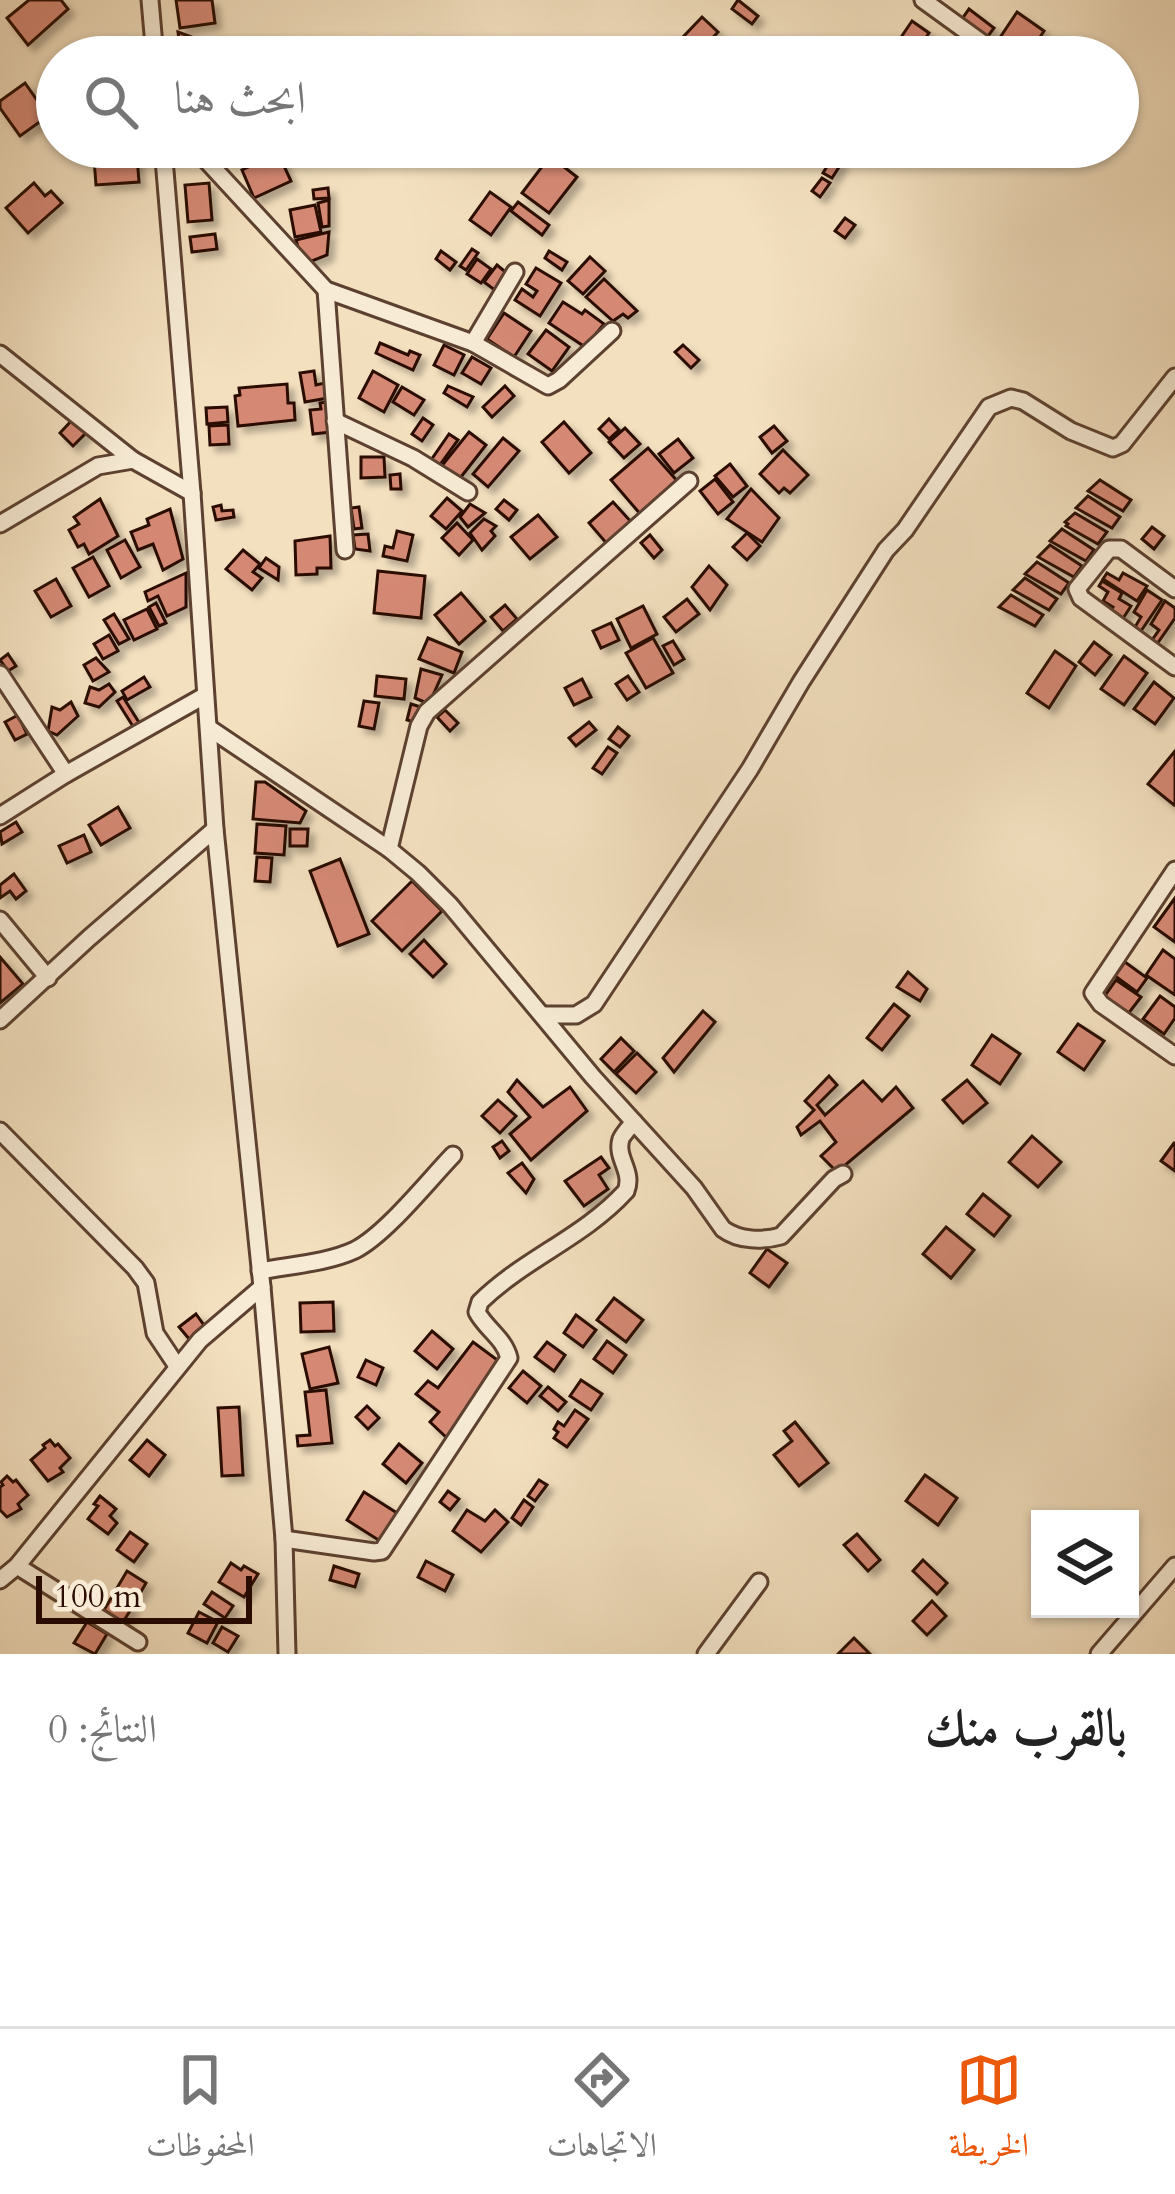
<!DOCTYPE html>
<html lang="ar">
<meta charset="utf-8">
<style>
body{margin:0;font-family:Cardo,Amiri,serif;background:#f2f2f2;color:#222;direction:rtl}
.controls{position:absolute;right:36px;bottom:36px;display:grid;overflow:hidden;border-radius:0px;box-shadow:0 3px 9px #0004}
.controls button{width:108px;height:108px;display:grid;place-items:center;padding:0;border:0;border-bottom:3px solid #e0e0e0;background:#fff;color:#222;font:60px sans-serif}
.scale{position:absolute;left:36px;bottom:30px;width:216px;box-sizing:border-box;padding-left:12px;border:6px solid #2b0c00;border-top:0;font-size:33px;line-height:42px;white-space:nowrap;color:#2b0c00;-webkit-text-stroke:9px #f7ebd5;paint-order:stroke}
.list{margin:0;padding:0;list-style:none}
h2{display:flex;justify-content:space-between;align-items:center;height:156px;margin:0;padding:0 48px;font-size:51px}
h2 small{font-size:39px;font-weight:400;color:#767676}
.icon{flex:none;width:66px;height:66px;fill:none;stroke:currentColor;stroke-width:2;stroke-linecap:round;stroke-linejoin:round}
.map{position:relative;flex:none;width:1175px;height:1654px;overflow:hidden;direction:ltr}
.search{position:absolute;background:#fff;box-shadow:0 3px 9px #0004;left:36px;right:36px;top:36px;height:132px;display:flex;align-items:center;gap:30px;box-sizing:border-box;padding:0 42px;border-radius:66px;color:#767676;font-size:45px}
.sheet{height:372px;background:#fff}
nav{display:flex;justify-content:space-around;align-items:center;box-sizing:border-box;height:168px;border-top:3px solid #e0e0e0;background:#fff;font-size:33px;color:#767676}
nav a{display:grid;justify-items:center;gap:6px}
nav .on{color:#ea580c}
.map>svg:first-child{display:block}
</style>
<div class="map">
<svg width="1175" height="1654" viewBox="0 0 1175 1654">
<defs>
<filter id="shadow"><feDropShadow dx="6" dy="6" stdDeviation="3" flood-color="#0004"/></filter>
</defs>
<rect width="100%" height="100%" fill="#f3e0bf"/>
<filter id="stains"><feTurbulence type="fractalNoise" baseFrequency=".00167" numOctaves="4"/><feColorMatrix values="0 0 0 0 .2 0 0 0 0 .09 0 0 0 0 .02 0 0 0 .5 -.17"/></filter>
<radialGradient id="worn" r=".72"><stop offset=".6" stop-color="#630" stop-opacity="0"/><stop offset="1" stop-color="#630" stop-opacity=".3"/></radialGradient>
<g fill="#d58974" stroke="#2b0c00" stroke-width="3" filter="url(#shadow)">
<polygon points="29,0 61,0 68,9 28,45 7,18"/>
<polygon points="176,0 212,0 215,23 180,28"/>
<polygon points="738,0 758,16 752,24 732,9"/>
<polygon points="969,9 994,28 985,40 960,22"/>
<polygon points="1017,12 1044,31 1027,57 999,39"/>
<polygon points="702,17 718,32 699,52 683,37"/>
<polygon points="912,21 929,33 913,57 899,57 891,52"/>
<polygon points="178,32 218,47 219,57 181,57"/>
<polygon points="25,83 48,116 20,136 0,108 0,101"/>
<polygon points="278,153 291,181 254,198 242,170"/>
<polygon points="137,156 139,182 96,185 94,159"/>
<polygon points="550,156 577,177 549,213 522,193"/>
<polygon points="832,158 841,164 832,178 823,173"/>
<polygon points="822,178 830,183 820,197 812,191"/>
<polygon points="34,183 45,196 51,191 62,203 28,233 6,208"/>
<polygon points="209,183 212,220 188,222 185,185"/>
<polygon points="328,188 329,198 314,199 313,190"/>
<polygon points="490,192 511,207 491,235 470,220"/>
<polygon points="329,200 329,226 322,227 318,203"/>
<polygon points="518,202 549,225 542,235 511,211"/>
<polygon points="315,205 321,232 295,237 290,210"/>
<polygon points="845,218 855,225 845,238 835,231"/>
<polygon points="329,232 327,255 307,263 300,255 296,240"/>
<polygon points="215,234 217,249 192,252 190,237"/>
<polygon points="472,249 478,253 466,270 460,266"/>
<polygon points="441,251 456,262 450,270 436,259"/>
<polygon points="549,251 567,262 562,270 545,258"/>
<polygon points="590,257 605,271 583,294 568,281"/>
<polygon points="477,259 491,269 481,283 467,274"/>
<polygon points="497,265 509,275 496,291 484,282"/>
<polygon points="536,268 561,283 540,316 515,300 522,289 533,297 537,291 526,284"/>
<polygon points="604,279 637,311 628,318 623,314 613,321 586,297"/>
<polygon points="563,302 582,314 585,310 604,324 585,347 549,323"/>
<polygon points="504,313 531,331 514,357 487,339"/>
<polygon points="546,330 569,347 552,371 528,354"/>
<polygon points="380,343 408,355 410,351 420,355 413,370 376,353"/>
<polygon points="444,345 464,355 454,375 434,365"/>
<polygon points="683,345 699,360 691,368 675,352"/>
<polygon points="472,357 491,368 481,384 462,373"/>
<polygon points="314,371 316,385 325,383 328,398 305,402 300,373"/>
<polygon points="373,371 398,385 384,412 359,398"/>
<polygon points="287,384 288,403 294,403 295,420 238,426 235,396 240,395 239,388"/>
<polygon points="448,386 473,397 467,407 444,393"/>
<polygon points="505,386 514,396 492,417 483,407"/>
<polygon points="402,387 424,400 414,415 393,402"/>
<polygon points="327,402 331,432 313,434 310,410 321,409 320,403"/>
<polygon points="227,407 228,422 207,424 206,408"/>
<polygon points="423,418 433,425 422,441 412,434"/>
<polygon points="609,419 619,430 609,439 599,429"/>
<polygon points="72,420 86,433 73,446 60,433"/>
<polygon points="564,422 591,453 569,473 542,442"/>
<polygon points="228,425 229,444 210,445 209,426"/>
<polygon points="774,426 787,441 772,453 760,437"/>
<polygon points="625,428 640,444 624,458 609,442"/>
<polygon points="469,432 486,445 457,482 440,468"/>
<polygon points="449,434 458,440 437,469 429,463"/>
<polygon points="503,438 519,451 488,487 473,474"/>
<polygon points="678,439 693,458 674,473 659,454"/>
<polygon points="648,448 679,483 642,516 611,480"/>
<polygon points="783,450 808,475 790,493 784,488 779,493 760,474"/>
<polygon points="361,457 384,457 385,477 361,478"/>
<polygon points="730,464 747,486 733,497 715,476"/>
<polygon points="400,474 401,489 391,489 390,475"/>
<polygon points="715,479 733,502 718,514 700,491"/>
<polygon points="1100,480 1131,500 1123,511 1088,491"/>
<polygon points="751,489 779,518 762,542 727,519"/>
<polygon points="1088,496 1120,517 1112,528 1076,508"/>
<polygon points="447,498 462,511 446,529 431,516"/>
<polygon points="100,499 118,536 89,554 84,544 78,547 69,530 79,524 74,517"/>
<polygon points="504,500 517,510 509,520 496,509"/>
<polygon points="613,502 633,524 608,545 589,523"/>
<polygon points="470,504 485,513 468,527 460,517"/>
<polygon points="221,505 222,511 233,510 234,517 216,520 213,507"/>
<polygon points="359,507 362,528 354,529 351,508"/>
<polygon points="170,509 183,559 163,570 153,544 138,550 131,532 149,525 147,519"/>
<polygon points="1075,513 1107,532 1098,544 1066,526 1068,524 1065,522"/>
<polygon points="538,515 557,537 530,559 511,537"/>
<polygon points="484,519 496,526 491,531 495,536 482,550 470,533"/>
<polygon points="457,523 473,540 459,555 442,538"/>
<polygon points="1152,527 1164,536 1154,549 1142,539"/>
<polygon points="1062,529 1094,550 1086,561 1050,541"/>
<polygon points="397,531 413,535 407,561 383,556 385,546 393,548"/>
<polygon points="747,533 760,546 747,560 733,547"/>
<polygon points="368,534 370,551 355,549 353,535"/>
<polygon points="650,535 662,550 654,558 641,543"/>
<polygon points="330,536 331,568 317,568 317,574 296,575 295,541"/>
<polygon points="125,540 140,567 121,578 107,550"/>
<polygon points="1050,545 1082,566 1074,577 1038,557"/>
<polygon points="243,550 260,564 253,572 262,578 252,590 226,569"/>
<polygon points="93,557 109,586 89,597 73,568"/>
<polygon points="266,558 279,567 278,580 259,568"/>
<polygon points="1037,562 1069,583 1061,594 1025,574"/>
<polygon points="709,566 727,585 710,610 692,587"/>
<polygon points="378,571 425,576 421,618 374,613"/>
<polygon points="186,573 186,607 167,616 158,596 148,601 145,592"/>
<polygon points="1107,573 1119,580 1123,573 1147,586 1137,601 1103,579"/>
<polygon points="1025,578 1057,599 1049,610 1013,590"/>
<polygon points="56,579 71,606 51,617 35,591"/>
<polygon points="1102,581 1122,593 1119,599 1131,606 1122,620 1110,612 1113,607 1103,601 1108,592 1099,586"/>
<polygon points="1147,590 1162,600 1141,631 1135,627 1141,617 1134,612"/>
<polygon points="461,593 485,621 459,644 435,615"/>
<polygon points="1011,595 1043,615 1035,626 999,607"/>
<polygon points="687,599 699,614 676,632 664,617"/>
<polygon points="1165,601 1175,608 1175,618 1157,644 1152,640 1159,630 1151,624"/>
<polygon points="156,603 166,623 159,626 149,607"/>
<polygon points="505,605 517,619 503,631 491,617"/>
<polygon points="643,606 657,634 631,648 617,619"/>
<polygon points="147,609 157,629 134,640 124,620"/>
<polygon points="114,614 129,639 119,644 104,620"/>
<polygon points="611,623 619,640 601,648 593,631"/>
<polygon points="109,635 118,651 103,659 94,644"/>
<polygon points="428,638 462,652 454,673 419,659"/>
<polygon points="653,638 673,673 646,688 626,653"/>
<polygon points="673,641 684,659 674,665 663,646"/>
<polygon points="1094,642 1111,655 1095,675 1079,662"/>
<polygon points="1055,651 1076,666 1049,708 1027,693"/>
<polygon points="8,654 16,666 8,671 0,660"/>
<polygon points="1124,656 1147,673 1124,705 1101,689"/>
<polygon points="96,658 109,672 93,681 84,665"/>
<polygon points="421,669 442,675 429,704 415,698"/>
<polygon points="377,676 406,679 404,699 375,696"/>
<polygon points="628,676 639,692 627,700 616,684"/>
<polygon points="144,677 150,687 127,700 122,691"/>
<polygon points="582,679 591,697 574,705 565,688"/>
<polygon points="1154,682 1174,698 1155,724 1134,709"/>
<polygon points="109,684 115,692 99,707 85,703 90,687 99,690"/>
<polygon points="123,697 140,724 134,728 117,701"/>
<polygon points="364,701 379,703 374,729 359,726"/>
<polygon points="71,702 78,716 57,735 48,731 52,707 60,710"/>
<polygon points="411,704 424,708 417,723 407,720"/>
<polygon points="445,710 458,723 450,731 437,717"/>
<polygon points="18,715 27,734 15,740 5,722"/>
<polygon points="589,722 596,730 576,746 569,738"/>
<polygon points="618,727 629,736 620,747 609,739"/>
<polygon points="608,747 617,753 602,774 593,768"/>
<polygon points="1175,751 1175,804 1174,805 1148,784"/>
<polygon points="256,782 265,782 306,811 300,823 253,819"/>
<polygon points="118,807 130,828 101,845 89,825"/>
<polygon points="16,822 22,832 2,844 0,832"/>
<polygon points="257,824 286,826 284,855 255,853"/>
<polygon points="290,829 308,829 307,846 290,846"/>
<polygon points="84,835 91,852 67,863 59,846"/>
<polygon points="257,857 272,858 270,882 255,881"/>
<polygon points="340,859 369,934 338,946 310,871"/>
<polygon points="14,874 26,891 16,899 10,891 0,898 0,885"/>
<polygon points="412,881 442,911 402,951 372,921"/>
<polygon points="1175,898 1175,942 1154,927"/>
<polygon points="424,940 446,964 433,977 410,954"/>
<polygon points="1163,950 1175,959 1175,995 1146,975"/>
<polygon points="0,957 23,984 0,1003"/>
<polygon points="1125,962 1147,978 1137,992 1115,976"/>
<polygon points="908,972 927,989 920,1001 897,987"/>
<polygon points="1116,980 1141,997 1128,1014 1104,997"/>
<polygon points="1160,996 1175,1007 1175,1018 1164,1034 1143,1019"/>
<polygon points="894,1004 909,1016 882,1050 867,1038"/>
<polygon points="703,1011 715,1022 674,1072 663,1058"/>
<polygon points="1078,1024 1104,1041 1084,1070 1058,1052"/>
<polygon points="992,1035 1020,1054 1000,1084 972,1065"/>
<polygon points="621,1038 634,1051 614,1072 601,1059"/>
<polygon points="637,1053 656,1072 636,1093 616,1074"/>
<polygon points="829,1076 837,1085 817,1105 825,1115 863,1081 882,1101 896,1087 913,1108 837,1172 821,1156 836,1142 820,1121 801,1135 797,1127 814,1110 805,1101"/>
<polygon points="517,1080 543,1107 570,1087 587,1111 531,1160 510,1134 530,1117 508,1092"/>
<polygon points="967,1080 987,1103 963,1123 943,1100"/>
<polygon points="498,1100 516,1116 500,1133 482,1116"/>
<polygon points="1032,1136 1061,1162 1038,1187 1009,1162"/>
<polygon points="502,1141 509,1151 500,1158 493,1147"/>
<polygon points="1174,1143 1175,1143 1175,1171 1161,1161"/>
<polygon points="601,1157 609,1168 599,1175 608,1189 584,1206 565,1181"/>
<polygon points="522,1163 534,1179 526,1193 508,1173"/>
<polygon points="983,1194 1010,1216 994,1236 967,1214"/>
<polygon points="946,1227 974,1250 951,1278 923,1254"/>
<polygon points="767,1249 787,1263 769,1287 750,1273"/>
<polygon points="614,1298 643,1320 626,1342 597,1320"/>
<polygon points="333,1302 334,1331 301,1332 300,1303"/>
<polygon points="196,1314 206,1328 190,1340 179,1327"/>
<polygon points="576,1315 596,1330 583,1347 564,1333"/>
<polygon points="432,1331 453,1349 437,1369 415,1351"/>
<polygon points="607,1341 626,1355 613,1373 594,1359"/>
<polygon points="473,1342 500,1362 447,1438 430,1422 439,1412 416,1394 428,1381 438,1388"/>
<polygon points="547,1342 565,1355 554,1371 535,1357"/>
<polygon points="329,1347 338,1383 310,1389 302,1354"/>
<polygon points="366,1360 383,1368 376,1385 358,1377"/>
<polygon points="523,1371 541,1386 527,1403 509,1388"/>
<polygon points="581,1380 602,1394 591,1410 570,1396"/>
<polygon points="548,1387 566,1402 558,1411 540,1396"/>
<polygon points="326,1390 332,1443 298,1446 297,1436 310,1435 305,1392"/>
<polygon points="367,1406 379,1418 368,1429 356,1417"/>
<polygon points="239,1407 243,1475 222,1476 218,1408"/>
<polygon points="575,1410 588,1419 567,1447 554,1438 558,1432 554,1429 558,1422 564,1426"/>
<polygon points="795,1422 828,1463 799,1486 774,1455 792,1441 784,1431"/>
<polygon points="50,1440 55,1446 58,1444 70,1458 60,1468 63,1472 48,1481 31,1460 45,1448 43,1445"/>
<polygon points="147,1440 165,1455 149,1476 130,1460"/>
<polygon points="399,1444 422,1463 406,1483 383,1464"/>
<polygon points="925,1475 957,1498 938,1525 906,1501"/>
<polygon points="7,1476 13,1482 16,1480 28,1495 18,1504 21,1509 7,1517 0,1510 0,1487 3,1485 1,1482"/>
<polygon points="539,1480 547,1485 535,1501 528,1496"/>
<polygon points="448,1491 459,1499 450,1510 440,1502"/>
<polygon points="364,1492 397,1513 380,1541 347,1520"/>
<polygon points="100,1496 116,1509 110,1516 117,1523 108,1534 88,1519 98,1506 94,1504"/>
<polygon points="524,1500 533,1507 521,1525 512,1518"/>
<polygon points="467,1510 485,1521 495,1510 508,1522 481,1552 453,1531"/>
<polygon points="130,1532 147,1544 134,1562 117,1550"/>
<polygon points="857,1534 880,1560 868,1571 844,1545"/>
<polygon points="923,1560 947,1583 937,1594 913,1571"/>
<polygon points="426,1561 453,1575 445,1591 418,1577"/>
<polygon points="231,1563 241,1570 244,1566 258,1574 244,1597 219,1582"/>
<polygon points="334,1566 359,1574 355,1587 330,1580"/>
<polygon points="127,1571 146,1583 138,1597 132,1594 127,1603 133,1606 123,1622 104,1610"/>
<polygon points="212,1592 233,1606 225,1618 204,1604"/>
<polygon points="932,1601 946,1616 927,1635 913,1621"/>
<polygon points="199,1612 218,1622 207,1643 188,1633"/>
<polygon points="87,1622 107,1634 95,1654 74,1643"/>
<polygon points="222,1627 238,1636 228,1652 213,1643"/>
<polygon points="854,1638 870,1654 838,1654"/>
</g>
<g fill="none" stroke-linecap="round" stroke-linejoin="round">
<defs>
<g id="minor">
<polyline points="150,0 155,57"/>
<polyline points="923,0 999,55"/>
<polyline points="163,147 192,493 215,829 262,1287 284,1539 287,1654"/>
<polyline points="194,147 326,290 473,343 548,386 559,380 612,331"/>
<polyline points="326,290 345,550"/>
<polyline points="473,343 515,272"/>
<polyline points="0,354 133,460"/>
<polyline points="335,421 413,458 468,492"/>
<polyline points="0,524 98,466 133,460 192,493"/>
<polyline points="1175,589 1121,549 1109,549 1077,589 1081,598 1175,667"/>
<polyline points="0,674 66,774"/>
<path d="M 209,728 L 389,849 L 418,873 L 450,905 L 593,1077 L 694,1188 L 723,1229 C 739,1241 763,1241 781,1236 L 834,1179 L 843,1174"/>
<polyline points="0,816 66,774 204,696"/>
<polyline points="389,849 419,726 427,712 689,481"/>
<polyline points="1175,870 1093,993 1101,1004 1175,1056"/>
<polyline points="0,920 48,978"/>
<polyline points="543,1015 576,1015 594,1004 750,769 801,682 886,550 905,530 989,407 1011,398 1023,401 1071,431 1113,448 1122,444 1175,377"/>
<polyline points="0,1020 89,938 215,829"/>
<polyline points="0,1131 135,1268 146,1283 155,1333 177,1366"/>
<path d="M 260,1271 C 291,1265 327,1263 355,1250 C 386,1234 427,1182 453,1155"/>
<path d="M 284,1539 L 374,1552 L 382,1551 L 509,1358 C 504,1338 486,1329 477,1312 L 480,1302 C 525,1258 583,1238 626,1191 C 634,1171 615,1158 621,1139 C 621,1137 632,1124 634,1122"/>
<polyline points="17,1566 138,1642"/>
<polyline points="0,1580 17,1566 200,1340 262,1287"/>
<polyline points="706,1654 759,1582"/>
<polyline points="1099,1654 1175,1566"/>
</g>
</defs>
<use href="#minor" stroke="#5d4130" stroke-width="21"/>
<use href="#minor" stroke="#f7ebd5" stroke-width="15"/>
</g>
<rect width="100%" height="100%" filter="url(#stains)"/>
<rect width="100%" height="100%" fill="url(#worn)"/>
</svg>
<div class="controls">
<button><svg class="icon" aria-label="layers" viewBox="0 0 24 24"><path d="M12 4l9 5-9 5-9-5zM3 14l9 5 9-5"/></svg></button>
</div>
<div class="scale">100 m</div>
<div class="search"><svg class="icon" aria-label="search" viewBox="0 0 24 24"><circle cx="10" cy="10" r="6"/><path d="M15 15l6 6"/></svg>ابحث هنا</div>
</div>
<section class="sheet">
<h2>بالقرب منك<small>النتائج: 0</small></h2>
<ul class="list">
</ul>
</section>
<nav>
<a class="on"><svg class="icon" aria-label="map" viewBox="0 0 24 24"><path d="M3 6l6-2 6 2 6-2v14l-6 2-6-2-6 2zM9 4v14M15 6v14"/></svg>الخريطة</a>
<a><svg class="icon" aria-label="directions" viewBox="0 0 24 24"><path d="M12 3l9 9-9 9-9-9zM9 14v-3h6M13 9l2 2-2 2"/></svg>الاتجاهات</a>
<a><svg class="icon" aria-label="saved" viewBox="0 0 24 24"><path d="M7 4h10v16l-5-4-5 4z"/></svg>المحفوظات</a>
</nav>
